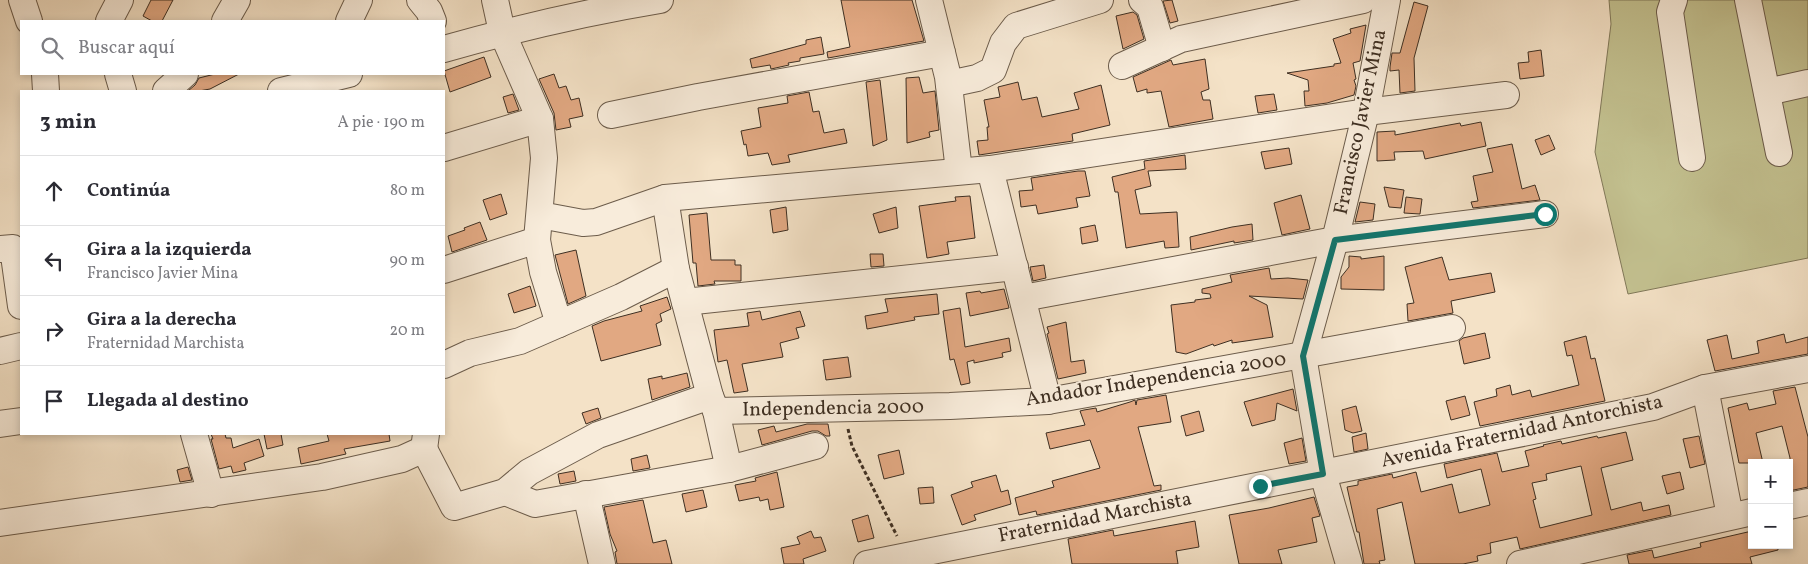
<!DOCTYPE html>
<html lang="es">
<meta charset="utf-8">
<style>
body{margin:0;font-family:Vollkorn,serif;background:#f7f7f7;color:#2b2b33}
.controls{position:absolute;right:15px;bottom:15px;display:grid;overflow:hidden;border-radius:0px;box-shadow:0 2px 8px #0003}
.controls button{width:45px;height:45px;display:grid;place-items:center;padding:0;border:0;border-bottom:1px solid #e1e1e2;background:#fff;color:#2b2b33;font:25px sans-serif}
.stop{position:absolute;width:15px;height:15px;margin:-11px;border:4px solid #0f766e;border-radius:50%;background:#fff}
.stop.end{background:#0f766e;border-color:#fff;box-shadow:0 1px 5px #0008}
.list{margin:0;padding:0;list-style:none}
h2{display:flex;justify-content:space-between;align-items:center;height:65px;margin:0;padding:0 20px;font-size:21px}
h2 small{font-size:16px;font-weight:400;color:#7c7c81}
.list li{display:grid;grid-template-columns:32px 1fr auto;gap:15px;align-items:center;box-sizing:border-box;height:70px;padding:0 20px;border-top:1px solid #e1e1e2}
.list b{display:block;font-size:19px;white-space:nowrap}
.list p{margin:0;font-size:16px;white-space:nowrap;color:#7c7c81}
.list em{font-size:16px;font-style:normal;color:#7c7c81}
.icon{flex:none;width:28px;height:28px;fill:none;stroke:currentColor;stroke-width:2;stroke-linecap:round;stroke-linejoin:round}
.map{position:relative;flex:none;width:1808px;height:564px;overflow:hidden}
.search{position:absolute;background:#fff;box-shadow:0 2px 8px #0003;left:20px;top:20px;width:425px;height:55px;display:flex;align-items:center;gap:12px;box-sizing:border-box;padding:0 18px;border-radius:0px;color:#7c7c81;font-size:19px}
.panel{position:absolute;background:#fff;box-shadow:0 2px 8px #0003;left:20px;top:90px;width:425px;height:345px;border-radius:0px}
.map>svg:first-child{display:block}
</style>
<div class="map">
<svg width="1808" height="564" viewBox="0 0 1808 564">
<rect width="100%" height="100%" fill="#f4e2c7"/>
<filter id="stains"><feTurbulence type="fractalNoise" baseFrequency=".004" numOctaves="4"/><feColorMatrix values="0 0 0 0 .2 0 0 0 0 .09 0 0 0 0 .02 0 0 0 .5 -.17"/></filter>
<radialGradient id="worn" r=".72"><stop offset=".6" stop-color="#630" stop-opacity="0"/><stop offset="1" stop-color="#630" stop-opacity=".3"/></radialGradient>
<polygon fill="#c3c190" stroke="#807859" points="1609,0 1808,0 1808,258 1628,294 1595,152 1611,24"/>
<g fill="#e1a882" stroke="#3e2f22" fill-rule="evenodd">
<polygon points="151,0 173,0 162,21 152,21 143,16"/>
<polygon points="841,0 912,0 924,41 828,58 827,52 850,47"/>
<polygon points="1172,0 1178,21 1170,23 1163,1"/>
<polygon points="1414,2 1428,6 1414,58 1415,91 1400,93 1399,70 1390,71 1390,67 1392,53 1400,53"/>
<polygon points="1133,12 1137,15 1144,39 1123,49 1116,16"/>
<polygon points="1366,25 1360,61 1353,63 1356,79 1354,80 1356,86 1354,95 1327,103 1305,106 1304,91 1309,91 1308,80 1287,73 1334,66 1334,64 1341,63 1333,39 1351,33 1350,29"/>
<polygon points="821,37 824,54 800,58 800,61 788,63 789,65 771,69 770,65 752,68 750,59 806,44 806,40"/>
<polygon points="1541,50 1544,76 1520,79 1518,63 1529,62 1528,52"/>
<polygon points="484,57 491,77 450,92 444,71"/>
<polygon points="1205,59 1209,89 1201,92 1203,100 1210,100 1213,119 1169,127 1161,91 1147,93 1147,89 1137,92 1133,77 1171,60 1173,65"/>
<polygon points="215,74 239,74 210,89 199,91 188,91 195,85 199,78"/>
<polygon points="554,74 559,88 566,86 571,100 579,98 583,116 569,119 571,127 556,130 554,113 539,79"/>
<polygon points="919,77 923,93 935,91 939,130 929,132 930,137 907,143 906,78"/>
<polygon points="880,80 887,140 873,146 866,82"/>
<polygon points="1018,82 1022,100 1037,97 1042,117 1079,109 1074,93 1101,85 1110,125 1072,134 1073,141 979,155 977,141 988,140 987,127 989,127 984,100 1000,97 998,87"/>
<polygon points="809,92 813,112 819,111 824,133 844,129 847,143 788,155 790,162 772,165 768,153 748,156 746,144 744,145 741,131 761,127 758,108 788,103 787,96"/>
<polygon points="513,94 519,110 508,113 503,97"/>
<polygon points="1274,94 1277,110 1258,113 1255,96"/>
<polygon points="1481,122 1486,146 1425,159 1423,151 1394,152 1395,160 1377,161 1377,132 1395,131 1395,135 1460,123 1461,126"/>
<polygon points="1549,135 1555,149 1541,155 1535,140"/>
<polygon points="1512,144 1522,189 1535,185 1540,200 1473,208 1471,202 1478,201 1473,176 1493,172 1487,149"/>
<polygon points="1289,148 1292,164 1265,169 1261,152"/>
<polygon points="1185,155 1186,169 1148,171 1151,186 1135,190 1140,214 1177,212 1179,247 1165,248 1164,241 1126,248 1118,192 1115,192 1112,177 1145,169 1144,161"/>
<polygon points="1078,171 1085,171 1090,196 1076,198 1078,207 1038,214 1036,205 1021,207 1019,191 1033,190 1031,178"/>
<polygon points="1384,187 1404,190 1401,208 1389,207"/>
<polygon points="501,194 507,214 490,220 483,200"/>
<polygon points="1301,195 1310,229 1282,235 1274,203"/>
<polygon points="970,196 975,238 947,242 949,254 927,258 919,206 956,201 955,197"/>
<polygon points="1406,197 1422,199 1420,214 1404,213"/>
<polygon points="1360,202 1375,204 1373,220 1355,222"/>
<polygon points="786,207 788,230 773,233 770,210"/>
<polygon points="896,207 898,228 879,233 873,214"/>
<polygon points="707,213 711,260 735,260 735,265 741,265 741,281 714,281 715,284 698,286 696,263 693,263 689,215"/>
<polygon points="480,222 487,240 452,252 448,236 465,230 464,228"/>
<polygon points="1252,224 1253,240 1234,243 1234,241 1191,250 1190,237 1232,227"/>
<polygon points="1095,225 1098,241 1082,244 1080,228"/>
<polygon points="576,250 586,296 568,304 555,255"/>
<polygon points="870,254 883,254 884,266 871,267"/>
<polygon points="1349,256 1361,257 1361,259 1384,256 1384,290 1341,289 1341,277 1349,267"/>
<polygon points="1442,257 1449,280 1491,273 1495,292 1451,301 1453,313 1408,321 1407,304 1414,303 1405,267"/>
<polygon points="1044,265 1046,278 1033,281 1030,267"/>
<polygon points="1269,268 1271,279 1288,278 1308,280 1303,299 1249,296 1267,305 1273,337 1232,343 1232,340 1214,346 1213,344 1186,354 1176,352 1171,305 1195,302 1195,300 1211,298 1210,294 1202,293 1202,289 1232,282 1230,275"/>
<polygon points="530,286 536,306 514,313 508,294"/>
<polygon points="1004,289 1009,308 970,316 966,293 980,291 981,293"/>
<polygon points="937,294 939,314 914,317 915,320 867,329 865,316 888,312 885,299"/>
<polygon points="667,297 671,309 660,314 662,321 656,324 661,345 601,361 592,326 604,321 642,311 640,306"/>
<polygon points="960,308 965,347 1009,338 1011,351 1002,353 1003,357 974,363 974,360 967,362 970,383 961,385 954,359 950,360 943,311"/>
<polygon points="760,311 762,320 800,311 805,326 796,328 799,338 780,343 783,357 742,364 748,391 734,393 727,360 718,362 714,330 749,326 747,313"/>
<polygon points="1066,322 1071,362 1084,360 1086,373 1058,379 1047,334 1049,333 1047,327"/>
<polygon points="1485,333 1490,358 1464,364 1459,341 1463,338"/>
<polygon points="1784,334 1786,343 1808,337 1808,354 1715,371 1707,340 1727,335 1732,359 1759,353 1757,341"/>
<polygon points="1586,336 1591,359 1595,358 1605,401 1480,426 1474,402 1497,396 1496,389 1510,385 1512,395 1530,390 1532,397 1579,385 1572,355 1567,356 1564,342"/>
<polygon points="848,357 851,377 826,380 823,360"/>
<polygon points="687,373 690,387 652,400 648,379 662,376 662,379"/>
<polygon points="1795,387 1808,437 1808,487 1789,491 1790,458 1782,426 1756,433 1763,463 1739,463 1728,408 1747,403 1749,410 1776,404 1773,391"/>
<polygon points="1293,389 1297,411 1277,403 1275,420 1252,426 1244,402"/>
<polygon points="1166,395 1171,422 1138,427 1154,486 1161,485 1161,490 1037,515 1036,511 1019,515 1015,498 1054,487 1052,481 1100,468 1090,440 1050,449 1046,433 1085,425 1080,411 1084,410 1096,408 1097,412 1130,402 1135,400 1136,405 1137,400"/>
<polygon points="1465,396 1470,415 1451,420 1446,401"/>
<polygon points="1356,406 1362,431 1353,433 1345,430 1342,410"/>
<polygon points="598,408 601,418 586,424 582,413"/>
<polygon points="1199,411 1204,431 1186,436 1181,416"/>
<polygon points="807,424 828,424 830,436 826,436 818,431 812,431 762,445 758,430 774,426 776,432"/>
<path d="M 1626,432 L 1633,460 L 1601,468 L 1611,510 L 1641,502 L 1643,511 L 1669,505 L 1671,515 L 1520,549 L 1517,537 L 1490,543 L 1491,553 L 1477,556 L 1478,561 L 1463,564 L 1415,564 L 1402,502 L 1377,509 L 1385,560 L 1379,561 L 1380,564 L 1364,564 L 1359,532 L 1357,532 L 1347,487 L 1358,485 L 1358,481 L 1392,474 L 1393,478 L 1416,472 L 1421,492 L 1452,484 L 1459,513 L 1490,505 L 1481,469 L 1447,478 L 1444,464 L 1497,453 L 1502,472 L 1529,466 L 1525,451 L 1544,446 L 1543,445 L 1561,441 L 1562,444 L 1597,436 L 1598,438 ZM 1581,466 L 1592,515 L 1540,528 L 1533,500 L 1536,499 L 1532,483 L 1547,480 L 1546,474 Z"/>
<polygon points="1366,433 1368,449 1354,452 1352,437"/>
<polygon points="211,434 225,434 226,438 231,438 233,448 259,439 264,456 244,463 246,470 233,473 231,466 219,469 211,439 213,439"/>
<polygon points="264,434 281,434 283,445 267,449"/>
<polygon points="327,434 389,434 390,441 344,449 346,454 301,464 298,448 329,441"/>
<polygon points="1699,436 1705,464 1690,468 1683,439"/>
<polygon points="1302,438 1306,461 1289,464 1284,443"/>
<polygon points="899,450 904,474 884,479 878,455"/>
<polygon points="647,455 650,468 633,471 631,459"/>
<polygon points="188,467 192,480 180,482 177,470"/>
<polygon points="574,471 576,481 560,484 558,474"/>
<polygon points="777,472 784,507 770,510 768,499 760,501 759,497 739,501 735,485 756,481 755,478"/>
<polygon points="1680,472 1684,489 1667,494 1662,476"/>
<polygon points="996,475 1001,492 1008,490 1011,504 974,515 976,520 962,525 951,495 973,487 971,482"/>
<polygon points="933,487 934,503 920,504 918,488"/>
<polygon points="703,490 707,507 686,512 682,494"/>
<polygon points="1314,497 1320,516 1312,518 1317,542 1278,550 1282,564 1239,564 1229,515 1269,508"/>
<polygon points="643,500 653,543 666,540 672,564 617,564 615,552 617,551 610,534 604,507"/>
<polygon points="868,515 874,538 858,542 852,520"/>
<polygon points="1195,521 1199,547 1176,551 1178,564 1072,564 1068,539 1113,530 1114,536"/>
<polygon points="811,531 814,538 821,537 826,551 803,559 804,564 784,564 781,548 800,544 797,537"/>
<polygon points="1752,531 1752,545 1778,545 1778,550 1750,557 1752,564 1629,564 1627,555 1652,550 1654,558 1701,547 1700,543"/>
</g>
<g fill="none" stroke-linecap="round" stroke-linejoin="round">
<defs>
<g id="minor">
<polyline points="22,0 29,21"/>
<polyline points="420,0 429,11 433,21"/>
<polyline points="495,0 502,32 540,119 544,158 537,240 543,272 559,324"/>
<polyline points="929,0 948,77 959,171"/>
<polyline points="1142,0 1150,7 1162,48"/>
<polyline points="1674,0 1670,12 1692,158"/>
<polyline points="1748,0 1779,153"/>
<polyline points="109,21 120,0"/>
<polyline points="225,21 237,0"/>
<polyline points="349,21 359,0"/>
<path d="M 444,49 C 515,29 587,12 660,0"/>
<polyline points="1122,66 1181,39 1363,0"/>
<polyline points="45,74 46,91"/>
<polyline points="118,74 123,91"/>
<polyline points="949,84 977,78 993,70 1003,43 1016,26 1100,0"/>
<polyline points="166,91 185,74"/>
<polyline points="281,91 349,74"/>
<polyline points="1767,92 1808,83"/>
<polyline points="611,115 698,97 942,53"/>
<polyline points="444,148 540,119"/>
<polyline points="990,169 1048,401"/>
<polyline points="665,198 676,269 710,396 716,411 729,469"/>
<polyline points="540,215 583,223 596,222 665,198 990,169 1366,112 1506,95"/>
<polyline points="0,249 13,248 21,306"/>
<polyline points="444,270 537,240"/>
<polyline points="1023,298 1335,240 1545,214"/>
<polyline points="685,302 1015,267"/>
<polyline points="0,351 21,346"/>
<polyline points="444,365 470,353 520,341 621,297 676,269"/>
<polyline points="1705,388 1730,516"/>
<polyline points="716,411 950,406 1048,401 1452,328"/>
<polyline points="0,424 21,421"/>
<polyline points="194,434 211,494"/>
<polyline points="424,449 454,507 505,492 529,472 598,435 710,396"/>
<polyline points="505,492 535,504 729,469 815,446"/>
<polyline points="586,494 602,564"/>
<polyline points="1789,506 1808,502"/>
<polyline points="0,523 322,477 402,459 424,449 426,434"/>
<polyline points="867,564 1653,407 1705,388 1808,369"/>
<polyline points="1349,564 1323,474 1303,356 1335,240 1366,112 1387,0"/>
<polyline points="1520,564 1752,512"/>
</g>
</defs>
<use href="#minor" stroke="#6c5c4b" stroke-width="28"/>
<polyline stroke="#3e2f22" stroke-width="3" stroke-dasharray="4 2.5" stroke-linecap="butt" points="848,429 852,446 897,536"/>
<use href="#minor" stroke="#f8ecdb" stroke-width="26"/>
</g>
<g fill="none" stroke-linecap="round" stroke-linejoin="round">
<polyline stroke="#0f766e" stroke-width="6" points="1260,486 1323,474 1303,356 1335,240 1545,214"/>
</g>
<g text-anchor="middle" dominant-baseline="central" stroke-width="4" stroke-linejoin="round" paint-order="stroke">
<g font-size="20" fill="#3e2f22" stroke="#f8ecdb">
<text transform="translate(1361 122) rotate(-78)">Francisco Javier Mina</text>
<text transform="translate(1156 380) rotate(-9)">Andador Independencia 2000</text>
<text transform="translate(833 409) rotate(-1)">Independencia 2000</text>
<text transform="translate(1522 432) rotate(-12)">Avenida Fraternidad Antorchista</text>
<text transform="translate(1095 518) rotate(-11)">Fraternidad Marchista</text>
</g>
</g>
<rect width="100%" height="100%" filter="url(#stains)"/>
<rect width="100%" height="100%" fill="url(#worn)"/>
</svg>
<div class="controls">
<button>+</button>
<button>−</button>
</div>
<div class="stop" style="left:1545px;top:214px"></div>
<div class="stop end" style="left:1260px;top:486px"></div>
<div class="search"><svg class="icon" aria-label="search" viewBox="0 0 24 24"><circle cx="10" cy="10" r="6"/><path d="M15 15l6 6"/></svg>Buscar aquí</div>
<section class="panel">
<h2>3 min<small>A pie · 190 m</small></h2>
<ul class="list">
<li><svg class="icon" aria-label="ahead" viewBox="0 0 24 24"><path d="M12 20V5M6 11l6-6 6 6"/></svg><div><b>Continúa</b></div><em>80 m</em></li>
<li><svg class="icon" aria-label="left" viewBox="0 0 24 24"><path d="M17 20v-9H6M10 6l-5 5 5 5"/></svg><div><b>Gira a la izquierda</b><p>Francisco Javier Mina</p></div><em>90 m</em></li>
<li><svg class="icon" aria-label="right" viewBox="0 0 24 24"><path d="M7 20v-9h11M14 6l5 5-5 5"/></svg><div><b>Gira a la derecha</b><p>Fraternidad Marchista</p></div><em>20 m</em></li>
<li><svg class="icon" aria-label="arrive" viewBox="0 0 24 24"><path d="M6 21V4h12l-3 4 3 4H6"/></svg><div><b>Llegada al destino</b></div></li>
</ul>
</section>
</div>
